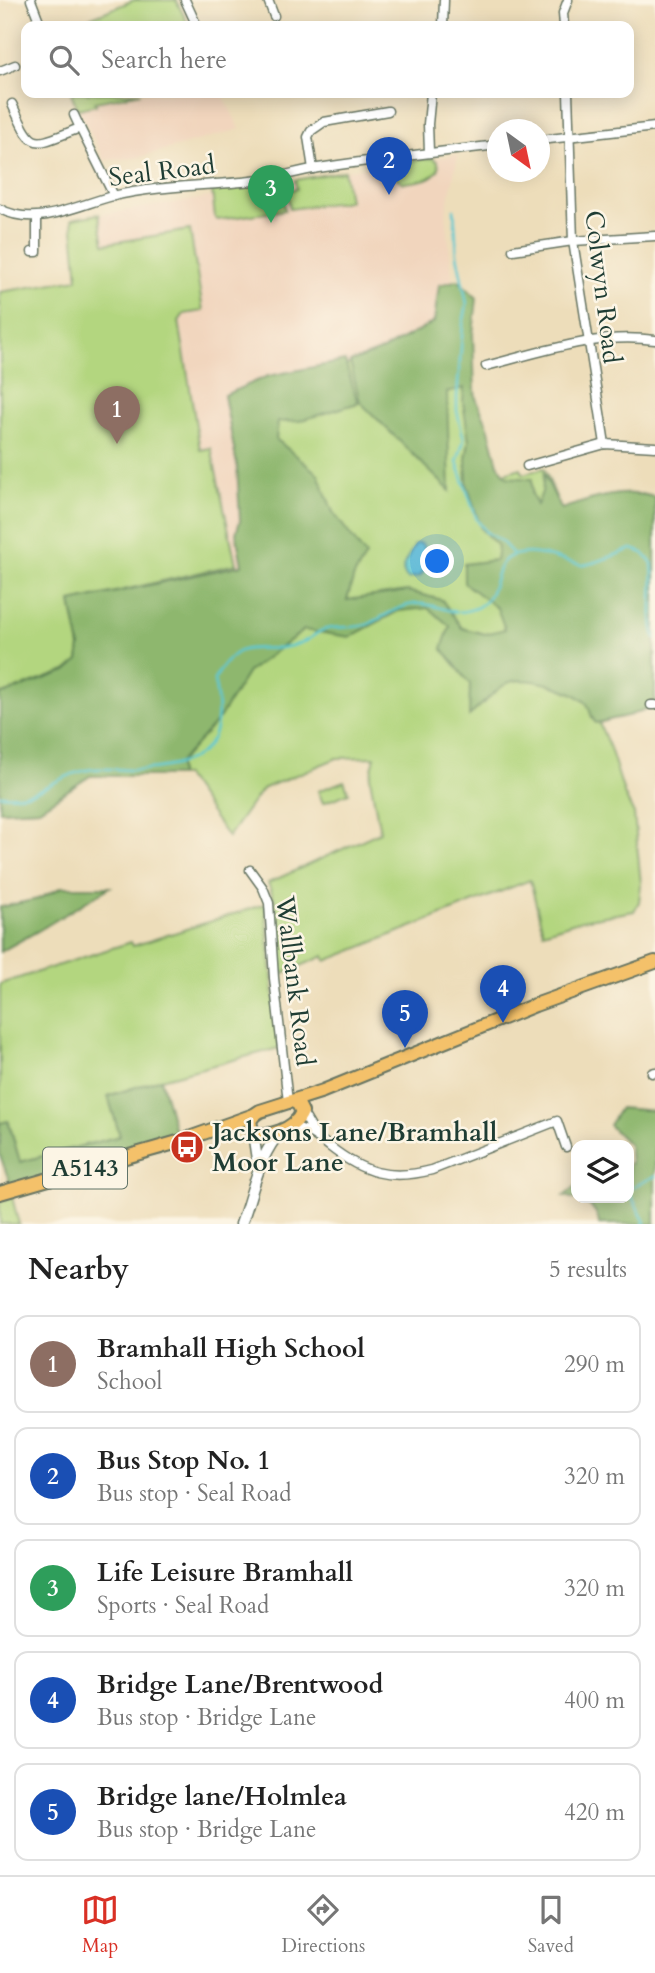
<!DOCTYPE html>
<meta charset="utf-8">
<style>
body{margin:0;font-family:Cardo,serif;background:#f2f2f2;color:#222}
.controls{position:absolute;right:21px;bottom:21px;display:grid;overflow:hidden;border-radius:14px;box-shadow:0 4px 18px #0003}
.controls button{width:63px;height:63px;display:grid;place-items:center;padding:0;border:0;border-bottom:2px solid #e0e0e0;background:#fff;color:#222;font:35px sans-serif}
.compass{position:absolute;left:487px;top:119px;width:63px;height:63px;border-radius:50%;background:#fff;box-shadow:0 4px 18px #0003;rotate:147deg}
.you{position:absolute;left:438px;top:562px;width:24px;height:24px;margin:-18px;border:5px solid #fff;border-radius:50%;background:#1a73e8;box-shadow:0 0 0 10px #1a73e833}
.badge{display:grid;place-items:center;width:46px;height:46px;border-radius:50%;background:#d93025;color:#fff;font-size:23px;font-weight:700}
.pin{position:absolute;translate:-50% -58px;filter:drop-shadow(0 2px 4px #0008)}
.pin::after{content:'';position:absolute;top:37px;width:24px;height:21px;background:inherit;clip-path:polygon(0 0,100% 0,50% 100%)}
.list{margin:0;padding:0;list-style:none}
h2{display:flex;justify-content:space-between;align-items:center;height:91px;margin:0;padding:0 28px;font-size:30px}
h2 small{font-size:23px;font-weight:400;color:#767676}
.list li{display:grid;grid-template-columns:46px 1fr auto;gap:21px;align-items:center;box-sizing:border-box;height:98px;margin:0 14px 14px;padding:0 14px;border:2px solid #e0e0e0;border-radius:14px}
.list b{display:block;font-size:26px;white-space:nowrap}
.list p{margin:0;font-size:23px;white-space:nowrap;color:#767676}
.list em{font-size:23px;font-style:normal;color:#767676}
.icon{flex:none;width:38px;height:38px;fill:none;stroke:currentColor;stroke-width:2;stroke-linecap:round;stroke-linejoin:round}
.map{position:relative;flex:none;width:655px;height:1224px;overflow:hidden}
.search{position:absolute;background:#fff;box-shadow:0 4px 18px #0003;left:21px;right:21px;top:21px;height:77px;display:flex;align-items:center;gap:18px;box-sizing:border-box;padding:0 24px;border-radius:14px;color:#767676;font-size:26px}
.sheet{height:651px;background:#fff}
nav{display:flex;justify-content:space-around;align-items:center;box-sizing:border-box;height:98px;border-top:2px solid #e0e0e0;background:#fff;font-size:19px;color:#767676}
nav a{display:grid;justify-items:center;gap:4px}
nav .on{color:#d93025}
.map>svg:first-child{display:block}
</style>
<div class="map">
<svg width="655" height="1224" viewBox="0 0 655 1224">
<rect width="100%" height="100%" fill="#fcf5e5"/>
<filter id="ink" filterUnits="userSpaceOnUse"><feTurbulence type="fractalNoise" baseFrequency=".0143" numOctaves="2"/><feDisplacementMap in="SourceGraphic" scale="14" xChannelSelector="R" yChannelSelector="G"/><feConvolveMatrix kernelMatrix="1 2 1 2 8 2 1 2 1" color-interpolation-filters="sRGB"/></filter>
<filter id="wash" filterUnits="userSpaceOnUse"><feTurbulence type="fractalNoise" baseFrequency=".00686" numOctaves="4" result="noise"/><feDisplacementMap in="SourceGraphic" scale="28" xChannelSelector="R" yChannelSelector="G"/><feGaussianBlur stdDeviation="1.57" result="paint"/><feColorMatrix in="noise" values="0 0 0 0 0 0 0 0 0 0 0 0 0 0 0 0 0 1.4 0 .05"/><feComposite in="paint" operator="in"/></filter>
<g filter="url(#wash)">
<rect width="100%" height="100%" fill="#edddba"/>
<g fill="#f1d5bd">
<polygon points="71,93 222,93 240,129 136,158 104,160"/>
<polygon points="458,155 446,212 453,287 430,344 224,395 261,588 91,671 0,696 0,292 78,279 72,219 211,197 212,191 269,185 326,173"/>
</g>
<g fill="#b3d67f" stroke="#698a5a" stroke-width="2">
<polygon points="134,0 176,0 189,26 70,26"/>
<polygon points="71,93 141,93 95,102 96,105 78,109"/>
<path d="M 433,158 L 438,162 L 439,168 C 433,181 416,181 403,183 L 390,172 L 394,163 Z"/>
<polygon points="344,171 349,201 290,209 287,190 297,189 295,180"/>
<polygon points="280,183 285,210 218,220 215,218 212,191"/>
<polygon points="99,214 104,244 190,230 203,311 184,314 179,321 200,450 211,448 236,564 71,602 80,647 78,661 66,671 0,695 0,292 78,279 72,219"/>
<path d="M 469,335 L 485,479 L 521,468 L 523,474 L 544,468 L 561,509 C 593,499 621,488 655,497 L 613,719 L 599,723 L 610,748 L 625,796 L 634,814 L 641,884 L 639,902 L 634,911 L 582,920 L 543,932 L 530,880 L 326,961 L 324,956 L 279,975 L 275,901 L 268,883 L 380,832 L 370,778 L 375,757 L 337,758 L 262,789 L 228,837 L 185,776 L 90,776 L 39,809 L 0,811 L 0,696 L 91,671 L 260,588 L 224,395 Z"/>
<polygon points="344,781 349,793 323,803 318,791"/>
<polygon points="265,904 279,1048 161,1079 108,1096 120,1136 20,1162 9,1122 0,1124 0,984 131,942 133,946"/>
<polygon points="12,1197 19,1224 0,1224 0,1201"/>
</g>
<g fill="#8eb76e" stroke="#567a51" stroke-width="2">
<path d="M 458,280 L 477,298 L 473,334 L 475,396 L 488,426 L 498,464 L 507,477 L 532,479 L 532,494 L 537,505 L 542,492 L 544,474 L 561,509 C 593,499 621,488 655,497 L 655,705 L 631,715 L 596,723 C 590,718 591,710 587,704 C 575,689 523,673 506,684 C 492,692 482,706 469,716 L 470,684 L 442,648 L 450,626 L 428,608 L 398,611 L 350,637 L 304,630 L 248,672 L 218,720 L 179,763 L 179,776 L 90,776 L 39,809 L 0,811 L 0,695 L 66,671 L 78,661 L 80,647 L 71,602 L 242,565 L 236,533 L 240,521 L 237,465 L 224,395 L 268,376 L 345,361 L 358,403 L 299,421 L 278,422 L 276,439 L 318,474 L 333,512 L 366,556 L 354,576 L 347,600 L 407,591 L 442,600 L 462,628 L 485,634 L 505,629 L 497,608 L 464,583 L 464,564 L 496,560 L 498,546 L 481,529 L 467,484 L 466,459 L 469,441 L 463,402 L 464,388 L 447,392 L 450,491 L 360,402 L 350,362 L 381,351 L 434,322 L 439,285 Z"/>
<polygon points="62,887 110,887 38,931 0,952 0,907 38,899"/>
<polygon points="161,1079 178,1142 12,1189 0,1155 0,1123 8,1121 20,1162 120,1136 108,1096"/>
<path d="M 620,1108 L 655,1111 L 655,1224 L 599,1224 C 598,1204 580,1200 564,1196 L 576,1186 L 576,1198 L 629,1198 L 629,1164 L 631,1163 L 629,1145 L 609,1125 Z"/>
</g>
<path fill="#5bc8d1" stroke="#3d8282" stroke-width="2" d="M 419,543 L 423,545 L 430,563 L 420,576 L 408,579 C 396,567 410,557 415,544 Z"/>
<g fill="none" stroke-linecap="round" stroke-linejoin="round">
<g stroke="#5bc8d1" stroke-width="2.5">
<polyline points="454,209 457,255 467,304 463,324 457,396 457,411 464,440 457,462 477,520 486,532 501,541 514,555"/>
<path d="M 0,795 C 44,799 51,777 87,770 C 101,767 117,770 131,770 C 196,768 230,752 214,680 C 220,670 227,658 238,652 C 249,646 267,650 280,648 C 288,647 298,645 305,641 C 312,638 317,632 323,630 C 338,625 357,630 371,623 C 385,616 398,606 414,604 C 432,601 448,615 466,611 C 505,604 486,563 514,555 C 538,549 560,561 582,565 C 589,566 622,552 632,549 L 643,553 L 652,563 C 655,589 648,613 655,638"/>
<polyline points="629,1189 655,1176"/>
<polyline points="629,1192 645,1222 643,1224"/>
</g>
</g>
</g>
<g filter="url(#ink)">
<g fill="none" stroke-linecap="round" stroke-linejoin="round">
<defs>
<g id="minor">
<polyline points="31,0 41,26"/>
<polyline points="185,0 197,26"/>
<polyline points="268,0 274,16"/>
<polyline points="443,26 444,0"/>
<polyline points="564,26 563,13 568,0"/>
<polyline points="0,71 15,65"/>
<polyline points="568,93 573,241 605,444"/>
<path d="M 12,104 C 34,153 32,146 80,128 L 114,196"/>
<polyline points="74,115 80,128"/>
<polyline points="540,140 655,127"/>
<polyline points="429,152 428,124 431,93"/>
<polyline points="313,169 308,137 311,131 324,122 388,111"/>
<path d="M 0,209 C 36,228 77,205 113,196 C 161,185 212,186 261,180 C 280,177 299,171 318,168 C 378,159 437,152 498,145"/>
<polyline points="513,250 573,241 655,236"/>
<polyline points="32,252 37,252 37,217"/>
<path d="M 486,366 C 541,352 597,332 655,340"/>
<polyline points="527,466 605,444 655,447"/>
<polyline points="651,705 655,705"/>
<polyline points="250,870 263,888 269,903 274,978 288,1102"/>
<polyline points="652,1073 655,1072"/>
<polyline points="302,1112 316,1136"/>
<path d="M 290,1127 C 305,1127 318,1138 329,1146 C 363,1173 389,1181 432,1170 L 557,1121 L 566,1147"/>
</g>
<g id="tertiary">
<polyline points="253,1133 258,1166"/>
<path d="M 241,1224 C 254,1191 257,1157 282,1130"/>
</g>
<g id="primary">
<path d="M 254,1115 L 250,1121 L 252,1131 C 267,1140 295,1129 302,1112 L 298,1104 L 293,1101"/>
<polyline points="0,1193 178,1142 254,1115 260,1111 323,1091 535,1005 655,962"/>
</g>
</defs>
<use href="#minor" stroke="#677563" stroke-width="11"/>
<use href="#tertiary" stroke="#677563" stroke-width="13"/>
<use href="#primary" stroke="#677563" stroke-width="16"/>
<use href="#minor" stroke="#fff" stroke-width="8"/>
<use href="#tertiary" stroke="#fff" stroke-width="10"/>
<use href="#primary" stroke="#f4c16a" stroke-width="12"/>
</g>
</g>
<defs>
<symbol id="bus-disc" viewBox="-11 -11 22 22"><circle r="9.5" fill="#c8321e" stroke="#fcf5e5"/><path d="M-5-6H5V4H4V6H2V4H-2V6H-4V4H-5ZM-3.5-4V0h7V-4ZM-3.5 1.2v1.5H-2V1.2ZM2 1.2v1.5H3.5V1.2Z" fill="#fff"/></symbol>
</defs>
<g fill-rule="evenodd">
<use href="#bus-disc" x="168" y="1128" width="38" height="38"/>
</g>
<g text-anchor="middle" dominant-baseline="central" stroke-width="5" stroke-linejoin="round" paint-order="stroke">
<rect fill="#fcf5e5" stroke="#617469" stroke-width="2" x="43" y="1147.5" width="84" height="41" rx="5"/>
<g font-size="24" font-weight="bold" fill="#1f3d34">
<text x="85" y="1168">A5143</text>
</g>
<g font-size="26" fill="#1f3d34" stroke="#fcf5e5">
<text transform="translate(162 171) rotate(-7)">Seal Road</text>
<text transform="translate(603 287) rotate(83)">Colwyn Road</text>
<text transform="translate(295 981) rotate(83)">Wallbank Road</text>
</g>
<g font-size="26" font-weight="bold" fill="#1f3d34" stroke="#fcf5e5" text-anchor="start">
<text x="212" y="1132">Jacksons Lane/Bramhall<tspan x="212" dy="30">Moor Lane</tspan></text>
</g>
</g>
</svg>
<div class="controls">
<button><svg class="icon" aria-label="layers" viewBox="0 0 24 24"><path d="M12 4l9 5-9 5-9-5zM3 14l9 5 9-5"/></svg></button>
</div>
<svg class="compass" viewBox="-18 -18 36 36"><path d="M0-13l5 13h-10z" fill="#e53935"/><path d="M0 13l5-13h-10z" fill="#767676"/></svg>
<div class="you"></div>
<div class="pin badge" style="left:117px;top:444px;background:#8d6e63">1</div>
<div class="pin badge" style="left:389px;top:195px;background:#1a4fb4">2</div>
<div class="pin badge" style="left:271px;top:223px;background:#2e9e5b">3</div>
<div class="pin badge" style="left:503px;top:1023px;background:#1a4fb4">4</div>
<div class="pin badge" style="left:405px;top:1048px;background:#1a4fb4">5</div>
<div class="search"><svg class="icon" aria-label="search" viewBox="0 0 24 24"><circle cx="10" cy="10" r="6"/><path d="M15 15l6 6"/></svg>Search here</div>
</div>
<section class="sheet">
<h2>Nearby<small>5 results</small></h2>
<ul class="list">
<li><span class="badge" style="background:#8d6e63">1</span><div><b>Bramhall High School</b><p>School</p></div><em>290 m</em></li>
<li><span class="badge" style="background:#1a4fb4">2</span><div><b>Bus Stop No. 1</b><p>Bus stop · Seal Road</p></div><em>320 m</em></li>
<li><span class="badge" style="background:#2e9e5b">3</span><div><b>Life Leisure Bramhall</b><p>Sports · Seal Road</p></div><em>320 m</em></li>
<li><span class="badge" style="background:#1a4fb4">4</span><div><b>Bridge Lane/Brentwood</b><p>Bus stop · Bridge Lane</p></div><em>400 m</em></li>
<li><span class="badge" style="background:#1a4fb4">5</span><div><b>Bridge lane/Holmlea</b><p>Bus stop · Bridge Lane</p></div><em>420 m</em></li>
</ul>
</section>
<nav>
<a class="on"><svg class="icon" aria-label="map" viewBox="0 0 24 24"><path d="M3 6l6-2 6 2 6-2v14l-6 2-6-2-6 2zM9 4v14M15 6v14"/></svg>Map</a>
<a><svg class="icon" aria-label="directions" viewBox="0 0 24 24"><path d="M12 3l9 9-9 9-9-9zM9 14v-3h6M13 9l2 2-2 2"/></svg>Directions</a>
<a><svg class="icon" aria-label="saved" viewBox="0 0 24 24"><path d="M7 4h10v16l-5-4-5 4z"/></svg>Saved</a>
</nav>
